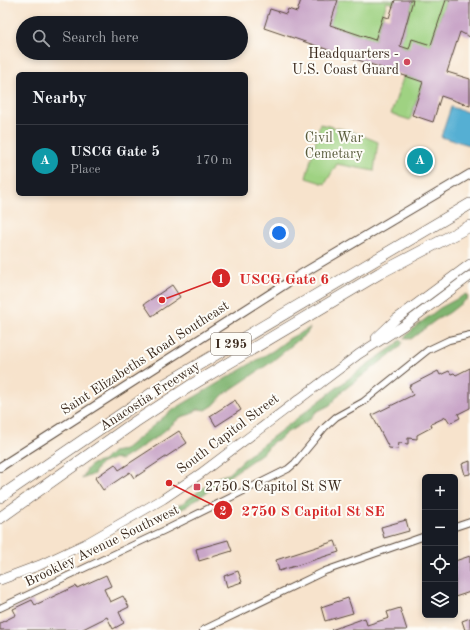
<!DOCTYPE html>
<meta charset="utf-8">
<style>
body{margin:0;font-family:"Old Standard TT",serif;background:#20242c;color:#f1f3f6}
.controls{position:absolute;right:12px;bottom:12px;display:grid;overflow:hidden;border-radius:6px;box-shadow:0 2px 6px #0003}
.controls button{width:36px;height:36px;display:grid;place-items:center;padding:0;border:0;border-bottom:1px solid #363941;background:#171b24;color:#f1f3f6;font:20px sans-serif}
.you{position:absolute;left:279px;top:233px;width:14px;height:14px;margin:-10px;border:3px solid #fff;border-radius:50%;background:#1a73e8;box-shadow:0 0 0 6px #1a73e833}
.badge{display:grid;place-items:center;width:26px;height:26px;border-radius:50%;background:#8c9099;color:#fff;font-size:13px;font-weight:700}
.pin{position:absolute;translate:-50% -50%;border:2px solid #fff;box-shadow:0 1px 4px #0006}
.list{margin:0;padding:0;list-style:none}
h2{display:flex;justify-content:space-between;align-items:center;height:52px;margin:0;padding:0 16px;font-size:17px}
h2 small{font-size:13px;font-weight:400;color:#9ea1a6}
.list li{display:grid;grid-template-columns:26px 1fr auto;gap:12px;align-items:center;box-sizing:border-box;height:72px;padding:0 16px;border-top:1px solid #363941}
.list b{display:block;font-size:15px;white-space:nowrap}
.list p{margin:0;font-size:13px;white-space:nowrap;color:#9ea1a6}
.list em{font-size:13px;font-style:normal;color:#9ea1a6}
.icon{flex:none;width:22px;height:22px;fill:none;stroke:currentColor;stroke-width:2;stroke-linecap:round;stroke-linejoin:round}
.map{position:relative;flex:none;width:470px;height:630px;overflow:hidden}
.search{position:absolute;background:#171b24;box-shadow:0 2px 6px #0003;left:16px;top:16px;width:232px;height:44px;display:flex;align-items:center;gap:10px;box-sizing:border-box;padding:0 14px;border-radius:22px;color:#9ea1a6;font-size:15px}
.panel{position:absolute;background:#171b24;box-shadow:0 2px 6px #0003;left:16px;top:72px;width:232px;height:124px;border-radius:6px}
.map>svg:first-child{display:block}
</style>
<div class="map">
<svg width="470" height="630" viewBox="0 0 470 630">
<rect width="100%" height="100%" fill="#fdfcf7"/>
<filter id="ink" filterUnits="userSpaceOnUse"><feTurbulence type="fractalNoise" baseFrequency=".025" numOctaves="2"/><feDisplacementMap in="SourceGraphic" scale="8" xChannelSelector="R" yChannelSelector="G"/><feConvolveMatrix kernelMatrix="1 2 1 2 8 2 1 2 1" color-interpolation-filters="sRGB"/></filter>
<filter id="wash" filterUnits="userSpaceOnUse"><feTurbulence type="fractalNoise" baseFrequency=".012" numOctaves="4" result="noise"/><feDisplacementMap in="SourceGraphic" scale="16" xChannelSelector="R" yChannelSelector="G"/><feGaussianBlur stdDeviation="0.9" result="paint"/><feColorMatrix in="noise" values="0 0 0 0 0 0 0 0 0 0 0 0 0 0 0 0 0 1.4 0 .05"/><feComposite in="paint" operator="in"/></filter>
<g filter="url(#wash)">
<rect width="100%" height="100%" fill="#f7e3cc"/>
<g fill="#9fd282" stroke="#6d7e50">
<polygon points="338,0 395,0 394,4 387,2 375,40 330,25"/>
<polygon points="413,0 446,0 428,55 400,46"/>
<polygon points="404,75 423,82 410,120 391,114"/>
<polygon points="320,124 351,131 378,142 374,171 337,164 325,184 306,178"/>
</g>
<g fill="#7fb470" stroke="#5d6f47">
<polygon points="466,294 468,298 449,313 436,320 411,339 404,338 415,327 440,308"/>
<path d="M 310,328 L 307,333 L 270,363 L 223,395 L 214,405 L 206,410 L 198,409 L 191,414 L 181,417 L 158,436 L 126,457 L 121,460 L 115,458 C 110,461 103,462 99,465 C 97,467 96,471 94,474 L 82,479 L 87,469 L 92,464 L 103,461 L 112,452 L 124,450 L 171,411 L 274,350 L 290,338 Z"/>
<polygon points="400,340 403,342 400,347 341,392 330,405 316,412 309,420 286,433 279,440 274,441 264,452 184,508 170,512 167,511 183,503 218,477 228,474 249,455 365,366 396,345"/>
</g>
<polygon fill="#55afd3" stroke="#486c78" points="451,107 470,113 470,145 441,137"/>
<g id="blocks">
<g fill="#c9a6c8">
<polygon points="301,0 338,0 330,25 375,40 383,16 389,18 395,0 413,0 400,46 409,49 412,39 431,45 446,0 470,0 470,37 460,32 447,72 470,79 470,106 441,96 433,122 412,115 423,82 264,28 270,9 286,14 288,9 297,12"/>
<polygon points="415,150 430,155 424,171 410,166"/>
<polygon points="172,285 180,297 152,316 144,304"/>
<polygon points="470,368 470,408 458,414 460,418 450,423 446,417 431,424 432,427 417,435 417,439 408,438 408,444 399,443 398,449 389,448 372,415 413,395 409,386 438,371 440,375 449,371 451,374 454,373 456,375"/>
<polygon points="235,400 241,410 216,426 210,416"/>
<polygon points="179,431 187,443 134,478 130,472 103,490 95,478 115,464 119,470"/>
<polygon points="470,461 470,474 465,475 462,464"/>
<polygon points="406,520 409,531 384,538 381,527"/>
<polygon points="228,540 232,551 199,561 196,549"/>
<polygon points="335,541 339,552 279,571 276,560"/>
<polygon points="470,556 470,592 455,597 455,561"/>
<polygon points="238,571 242,582 227,587 224,576"/>
<polygon points="106,575 111,586 104,589 110,602 123,596 129,607 119,612 124,623 113,629 107,617 81,630 0,630 0,623 16,615 13,609 32,600 35,605 76,586 77,588"/>
<polygon points="348,598 353,613 325,621 321,607"/>
<polygon points="400,608 407,630 331,630 365,618 367,625 389,618 387,612"/>
<polygon points="470,618 470,630 465,630 462,621"/>
</g>
</g>
</g>
<g filter="url(#ink)">
<use href="#blocks" fill-opacity="0" stroke="#574638" stroke-width="1"/>
<g fill="none" stroke-linecap="round" stroke-linejoin="round">
<defs>
<g id="minor">
<polyline points="455,527 470,522"/>
<polyline points="0,608 165,530 288,469 295,463 325,427 336,417 363,402 428,350 449,340 470,335"/>
<polyline points="203,630 325,571 425,536"/>
</g>
<polyline id="secondary" points="0,467 298,276 470,174"/>
<g id="primary">
<polyline points="376,338 396,319 470,264"/>
<polyline points="0,580 40,565 87,543 163,499 200,474 359,354 403,326 470,276"/>
</g>
<g id="motorway">
<polyline points="0,497 164,385 470,204"/>
<polyline points="0,518 135,422 190,386 380,273 470,226"/>
</g>
</defs>
<use href="#minor" stroke="#574638" stroke-width="8"/>
<use href="#secondary" stroke="#574638" stroke-width="10"/>
<use href="#primary" stroke="#574638" stroke-width="10"/>
<use href="#motorway" stroke="#574638" stroke-width="12"/>
<use href="#minor" stroke="#fff" stroke-width="6"/>
<use href="#secondary" stroke="#fff" stroke-width="8"/>
<use href="#primary" stroke="#fff" stroke-width="9"/>
<use href="#motorway" stroke="#fff" stroke-width="11"/>
</g>
</g>
<g fill="#d1495b" stroke="#fdfcf7" stroke-width="1.5">
<circle cx="407" cy="62" r="4"/>
<rect x="193" y="483" width="8" height="8" rx="2"/>
</g>
<g text-anchor="middle" dominant-baseline="central" stroke-width="4" stroke-linejoin="round" paint-order="stroke">
<rect fill="#fdfcf7" stroke="#75695f" stroke-width="1" x="211" y="333" width="40" height="22" rx="3"/>
<g font-size="13" font-weight="bold" fill="#3b2a1e">
<text x="231" y="344">I 295</text>
</g>
<g font-size="14" fill="#3b2a1e" stroke="#fdfcf7" text-anchor="end">
<text x="399" y="54">Headquarters -<tspan x="399" dy="16">U.S. Coast Guard</tspan></text>
<text x="205" y="487" text-anchor="start">2750 S Capitol St SW</text>
</g>
<g font-size="14" fill="#595c3c" stroke="#fdfcf7">
<text x="334" y="138">Civil War<tspan x="334" dy="16">Cemetary</tspan></text>
</g>
<g font-size="14" fill="#3b2a1e" stroke="#fdfcf7">
<text transform="translate(145 358) rotate(-33)">Saint Elizabeths Road Southeast</text>
<text transform="translate(150 396) rotate(-33)">Anacostia Freeway</text>
<text transform="translate(228 434) rotate(-37)">South Capitol Street</text>
<text transform="translate(102 546) rotate(-26)">Brookley Avenue Southwest</text>
</g>
</g>
<path fill="none" stroke="#d62828" stroke-width="1.5" d="M162 300L221 278M169 483L223 510"/>
<g fill="#d62828" stroke="#fdfcf7" stroke-width="1.5">
<circle cx="162" cy="300" r="4"/>
<circle cx="169" cy="483" r="4"/>
<circle cx="221" cy="278" r="10"/>
<circle cx="223" cy="510" r="10"/>
</g>
<g font-size="12" text-anchor="middle" font-weight="bold" fill="#fff">
<text x="221" y="283">1</text>
<text x="223" y="515">2</text>
</g>
<g font-size="15" text-anchor="middle" font-weight="bold" fill="#d62828" stroke="#fdfcf7" stroke-width="4" stroke-linejoin="round" paint-order="stroke">
<text x="284" y="284">USCG Gate 6</text>
<text x="313" y="516">2750 S Capitol St SE</text>
</g>
</svg>
<div class="controls">
<button>+</button>
<button>−</button>
<button><svg class="icon" aria-label="locate" viewBox="0 0 24 24"><circle cx="12" cy="12" r="6"/><path d="M12 2v4M12 18v4M2 12h4M18 12h4"/></svg></button>
<button><svg class="icon" aria-label="layers" viewBox="0 0 24 24"><path d="M12 4l9 5-9 5-9-5zM3 14l9 5 9-5"/></svg></button>
</div>
<div class="you"></div>
<div class="pin badge" style="left:420px;top:161px;background:#0f9aa8">A</div>
<div class="search"><svg class="icon" aria-label="search" viewBox="0 0 24 24"><circle cx="10" cy="10" r="6"/><path d="M15 15l6 6"/></svg>Search here</div>
<section class="panel">
<h2>Nearby<small></small></h2>
<ul class="list">
<li><span class="badge" style="background:#0f9aa8">A</span><div><b>USCG Gate 5</b><p>Place</p></div><em>170 m</em></li>
</ul>
</section>
</div>
